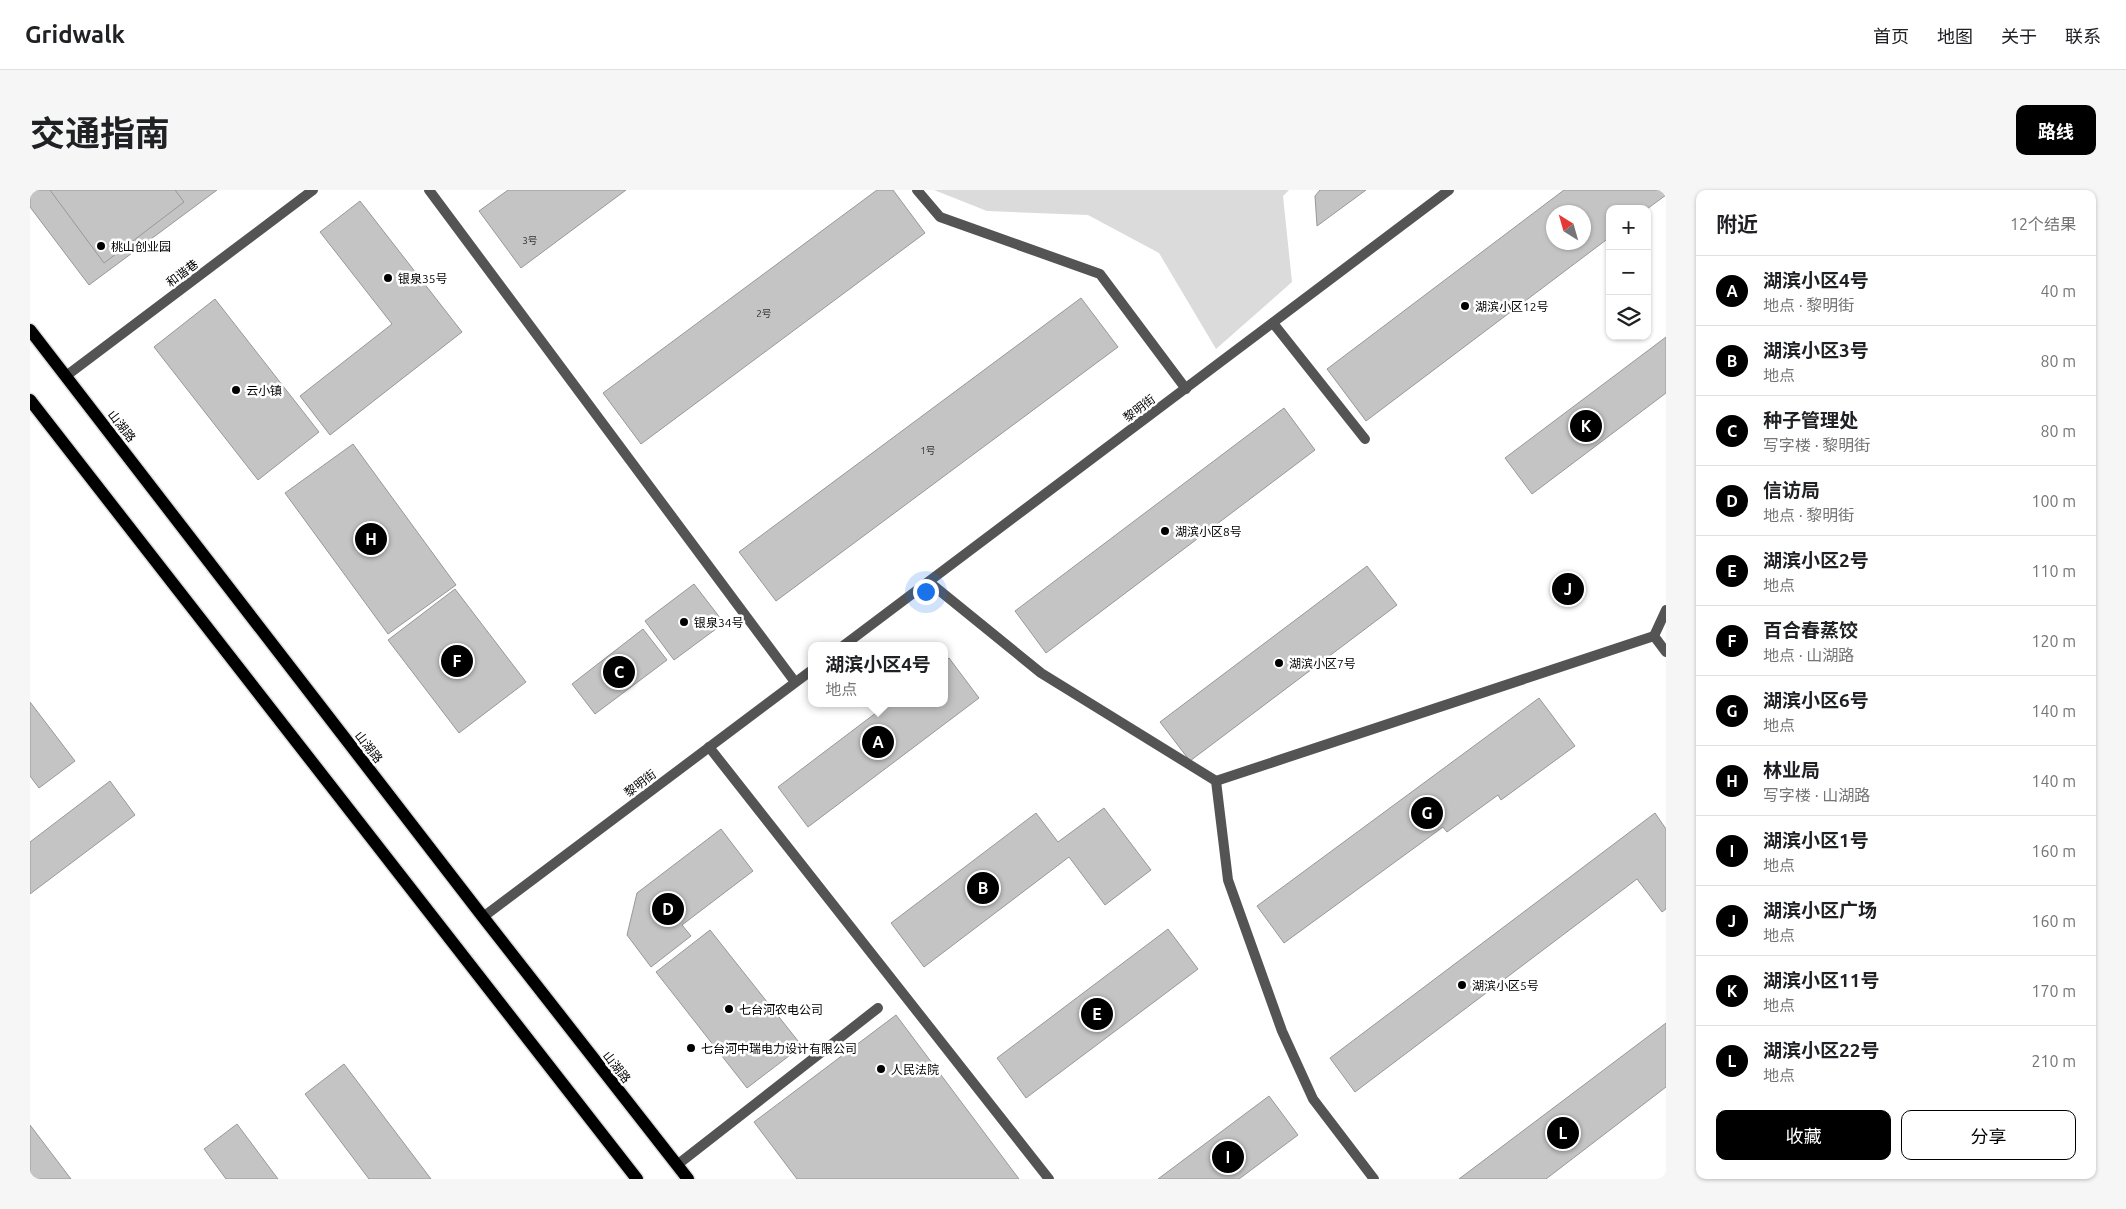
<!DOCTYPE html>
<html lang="zh">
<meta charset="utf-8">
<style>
body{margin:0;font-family:Ubuntu,"Noto Sans SC",sans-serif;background:#f6f6f6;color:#202124}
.controls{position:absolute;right:15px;top:15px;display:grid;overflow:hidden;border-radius:10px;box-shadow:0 1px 4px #0004}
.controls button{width:45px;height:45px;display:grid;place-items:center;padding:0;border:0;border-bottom:1px solid #e0e0e0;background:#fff;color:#202124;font:25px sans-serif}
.compass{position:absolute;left:1516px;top:15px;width:45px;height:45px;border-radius:50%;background:#fff;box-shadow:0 1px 4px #0004;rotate:323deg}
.you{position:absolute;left:895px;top:401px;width:18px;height:18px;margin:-12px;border:4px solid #fff;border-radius:50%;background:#1a73e8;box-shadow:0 0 0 8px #1a73e833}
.badge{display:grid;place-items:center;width:32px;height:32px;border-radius:50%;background:#000;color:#fff;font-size:16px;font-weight:700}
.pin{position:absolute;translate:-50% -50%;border:2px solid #fff;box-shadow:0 1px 5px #0006}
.popup{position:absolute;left:778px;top:452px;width:140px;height:65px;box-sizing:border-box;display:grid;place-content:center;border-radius:10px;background:#fff;filter:drop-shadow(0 1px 4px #0005);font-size:16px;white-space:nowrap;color:#757577}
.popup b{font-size:19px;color:#202124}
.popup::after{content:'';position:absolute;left:50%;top:100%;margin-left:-10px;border:10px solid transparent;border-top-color:#fff}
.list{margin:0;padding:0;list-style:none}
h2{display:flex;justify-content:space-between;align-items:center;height:65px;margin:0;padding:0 20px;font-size:21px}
h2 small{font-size:16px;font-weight:400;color:#757577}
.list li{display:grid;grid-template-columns:32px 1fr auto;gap:15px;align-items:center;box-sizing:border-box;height:70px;padding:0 20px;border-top:1px solid #e0e0e0}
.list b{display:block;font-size:19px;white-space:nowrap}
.list p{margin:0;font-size:16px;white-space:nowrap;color:#757577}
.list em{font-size:16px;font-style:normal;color:#757577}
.actions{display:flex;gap:10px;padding:15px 20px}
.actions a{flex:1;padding:11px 0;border:1px solid #000;border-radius:10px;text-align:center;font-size:18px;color:#000}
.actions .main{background:#000;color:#fff}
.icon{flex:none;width:28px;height:28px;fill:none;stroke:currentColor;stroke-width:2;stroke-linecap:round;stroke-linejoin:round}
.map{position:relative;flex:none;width:1636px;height:989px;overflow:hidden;border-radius:10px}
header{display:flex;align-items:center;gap:30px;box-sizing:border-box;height:70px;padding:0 25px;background:#fff;border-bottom:1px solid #e0e0e0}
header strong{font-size:24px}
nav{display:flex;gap:28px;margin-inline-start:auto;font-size:18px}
.intro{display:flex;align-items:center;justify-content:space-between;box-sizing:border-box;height:120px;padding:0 30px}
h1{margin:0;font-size:35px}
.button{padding:12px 22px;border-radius:10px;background:#000;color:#fff;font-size:18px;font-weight:700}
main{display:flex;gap:30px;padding:0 30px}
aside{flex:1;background:#fff;border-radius:10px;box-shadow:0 1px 4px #0004}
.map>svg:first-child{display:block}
</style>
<header>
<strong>Gridwalk</strong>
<nav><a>首页</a><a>地图</a><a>关于</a><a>联系</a></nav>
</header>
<div class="intro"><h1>交通指南</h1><a class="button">路线</a></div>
<main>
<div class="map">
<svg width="1636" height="989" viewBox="0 0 1636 989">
<rect width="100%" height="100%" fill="#fff"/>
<polygon fill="#dbdbdb" points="904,0 1259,0 1253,6 1262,92 1186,159 1129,63 1058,25 957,21"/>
<g fill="#c4c4c4" stroke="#989898" fill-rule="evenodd">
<polygon points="0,0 187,0 59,95 0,17"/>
<polygon points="20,0 145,0 154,12 74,73"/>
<polygon points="478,0 596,0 491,78 449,21"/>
<polygon points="847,0 863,0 895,43 611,254 573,203"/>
<polygon points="1290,0 1336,0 1287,36 1285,6"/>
<path d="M 1534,0 L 1636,0 L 1636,5 L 1617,19 L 1580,19 L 1580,47 L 1336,231 L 1297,179 ZM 1524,22 L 1554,22 L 1554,52 L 1524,52 Z"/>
<polygon points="330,11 432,142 300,245 270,206 362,134 290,42"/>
<polygon points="1051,108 1088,157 746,411 709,362"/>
<polygon points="185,109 289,242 228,290 124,157"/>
<polygon points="1636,147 1636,203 1502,304 1475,268"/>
<polygon points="1254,218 1285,260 1016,463 985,421"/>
<polygon points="323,254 426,395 358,444 255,303"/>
<polygon points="1337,376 1367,415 1160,571 1130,532"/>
<polygon points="664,394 694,433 644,470 615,431"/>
<polygon points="425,399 496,492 429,543 358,450"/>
<polygon points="613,439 637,470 565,524 542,494"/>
<polygon points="919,468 949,508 778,637 748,597 859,513 914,513 914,472"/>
<polygon points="1509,508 1545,556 1471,610 1468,605 1417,642 1413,637 1254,753 1227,716"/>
<polygon points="0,512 45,571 9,598 0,586"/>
<polygon points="80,591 105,625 0,704 0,652"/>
<polygon points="1074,618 1121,680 1075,715 1039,667 894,777 861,733 1006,623 1028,652"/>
<polygon points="1625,623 1636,639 1636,719 1632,722 1607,689 1325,902 1300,868"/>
<polygon points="691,639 723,681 652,735 661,746 621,777 597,745 607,703"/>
<polygon points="1138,739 1168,779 996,908 967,868"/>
<polygon points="680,740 772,856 717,898 626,782"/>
<polygon points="866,825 989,989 767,989 724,932"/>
<polygon points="1636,833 1636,897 1516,989 1429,989"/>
<polygon points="314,874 401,989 339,989 275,904"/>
<polygon points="1239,906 1268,945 1209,989 1128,989"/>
<polygon points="207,934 248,989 196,989 174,959"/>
<polygon points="0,935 41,989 0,989"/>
</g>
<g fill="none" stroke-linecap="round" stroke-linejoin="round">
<defs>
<g id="primary">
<polyline points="0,140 453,727 658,989"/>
<polyline points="0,210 607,989"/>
</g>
</defs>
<use href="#primary" stroke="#dbdbdb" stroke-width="15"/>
<g stroke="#545454" stroke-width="10">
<polyline points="399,0 765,492"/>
<polyline points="887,0 910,27 1070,84 1156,199"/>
<polyline points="1243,133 1335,249"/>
<polyline points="36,186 283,0"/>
<polyline points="899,392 1011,483 1186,591 1624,446"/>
<polyline points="1636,420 1624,446 1636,462"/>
<polyline points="813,456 1419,0"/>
<polyline points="679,557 1019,989"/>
<polyline points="1186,591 1198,690 1252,841 1283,909 1344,989"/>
<polyline points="453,727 782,480"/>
<polyline points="647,975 848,818"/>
</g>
<use href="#primary" stroke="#000" stroke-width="12"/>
</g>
<g fill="#000" stroke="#fff" stroke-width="2">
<circle cx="71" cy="56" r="5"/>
<circle cx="358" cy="88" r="5"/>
<circle cx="1435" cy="116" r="5"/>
<circle cx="206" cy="200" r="5"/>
<circle cx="1135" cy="341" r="5"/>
<circle cx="654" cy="432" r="5"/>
<circle cx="1249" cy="473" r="5"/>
<circle cx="1432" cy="795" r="5"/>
<circle cx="699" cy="819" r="5"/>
<circle cx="661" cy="858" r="5"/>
<circle cx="851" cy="879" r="5"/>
</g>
<g text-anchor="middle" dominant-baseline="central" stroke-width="5" stroke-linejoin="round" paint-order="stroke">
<g font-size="10" fill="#313131">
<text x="500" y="50">3号</text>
<text x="734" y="123">2号</text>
<text x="898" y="260">1号</text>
</g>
<g font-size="12" fill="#000" stroke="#fff" text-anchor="start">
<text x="81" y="56">桃山创业园</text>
<text x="368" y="88">银泉35号</text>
<text x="1445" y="116">湖滨小区12号</text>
<text x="216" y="200">云小镇</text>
<text x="1145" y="341">湖滨小区8号</text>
<text x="664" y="432">银泉34号</text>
<text x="1259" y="473">湖滨小区7号</text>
<text x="1442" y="795">湖滨小区5号</text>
<text x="709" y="819">七台河农电公司</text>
<text x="671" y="858">七台河中瑞电力设计有限公司</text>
<text x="861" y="879">人民法院</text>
</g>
<g font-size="12" fill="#000" stroke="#fff">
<text transform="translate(152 83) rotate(-37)">和谐巷</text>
<text transform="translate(1109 218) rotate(-37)">黎明街</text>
<text transform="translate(92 236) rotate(52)">山湖路</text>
<text transform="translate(339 557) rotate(52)">山湖路</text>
<text transform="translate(610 593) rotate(-37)">黎明街</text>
<text transform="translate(587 877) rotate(52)">山湖路</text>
</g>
</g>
</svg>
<div class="controls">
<button>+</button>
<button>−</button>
<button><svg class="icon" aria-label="layers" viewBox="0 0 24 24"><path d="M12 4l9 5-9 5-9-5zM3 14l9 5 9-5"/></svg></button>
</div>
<svg class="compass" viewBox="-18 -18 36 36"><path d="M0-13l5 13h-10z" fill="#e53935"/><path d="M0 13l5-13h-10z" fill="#757577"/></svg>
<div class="you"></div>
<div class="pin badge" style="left:848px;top:552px">A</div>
<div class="popup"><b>湖滨小区4号</b>地点</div>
<div class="pin badge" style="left:953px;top:698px">B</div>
<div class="pin badge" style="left:589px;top:482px">C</div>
<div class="pin badge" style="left:638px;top:719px">D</div>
<div class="pin badge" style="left:1067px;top:824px">E</div>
<div class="pin badge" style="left:427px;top:471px">F</div>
<div class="pin badge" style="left:1397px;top:623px">G</div>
<div class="pin badge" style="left:341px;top:349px">H</div>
<div class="pin badge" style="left:1198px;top:967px">I</div>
<div class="pin badge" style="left:1538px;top:399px">J</div>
<div class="pin badge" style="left:1556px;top:236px">K</div>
<div class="pin badge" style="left:1533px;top:943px">L</div>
</div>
<aside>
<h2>附近<small>12个结果</small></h2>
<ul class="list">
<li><span class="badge">A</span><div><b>湖滨小区4号</b><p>地点 · 黎明街</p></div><em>40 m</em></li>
<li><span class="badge">B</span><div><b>湖滨小区3号</b><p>地点</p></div><em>80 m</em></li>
<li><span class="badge">C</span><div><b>种子管理处</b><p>写字楼 · 黎明街</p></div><em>80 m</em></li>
<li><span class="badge">D</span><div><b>信访局</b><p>地点 · 黎明街</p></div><em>100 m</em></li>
<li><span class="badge">E</span><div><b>湖滨小区2号</b><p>地点</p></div><em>110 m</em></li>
<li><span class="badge">F</span><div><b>百合春蒸饺</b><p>地点 · 山湖路</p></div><em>120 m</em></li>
<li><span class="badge">G</span><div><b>湖滨小区6号</b><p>地点</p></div><em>140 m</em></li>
<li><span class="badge">H</span><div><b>林业局</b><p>写字楼 · 山湖路</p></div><em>140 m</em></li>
<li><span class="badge">I</span><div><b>湖滨小区1号</b><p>地点</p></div><em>160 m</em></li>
<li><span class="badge">J</span><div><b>湖滨小区广场</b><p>地点</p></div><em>160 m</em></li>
<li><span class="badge">K</span><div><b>湖滨小区11号</b><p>地点</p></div><em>170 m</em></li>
<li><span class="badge">L</span><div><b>湖滨小区22号</b><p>地点</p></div><em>210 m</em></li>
</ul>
<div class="actions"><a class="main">收藏</a><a>分享</a></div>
</aside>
</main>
